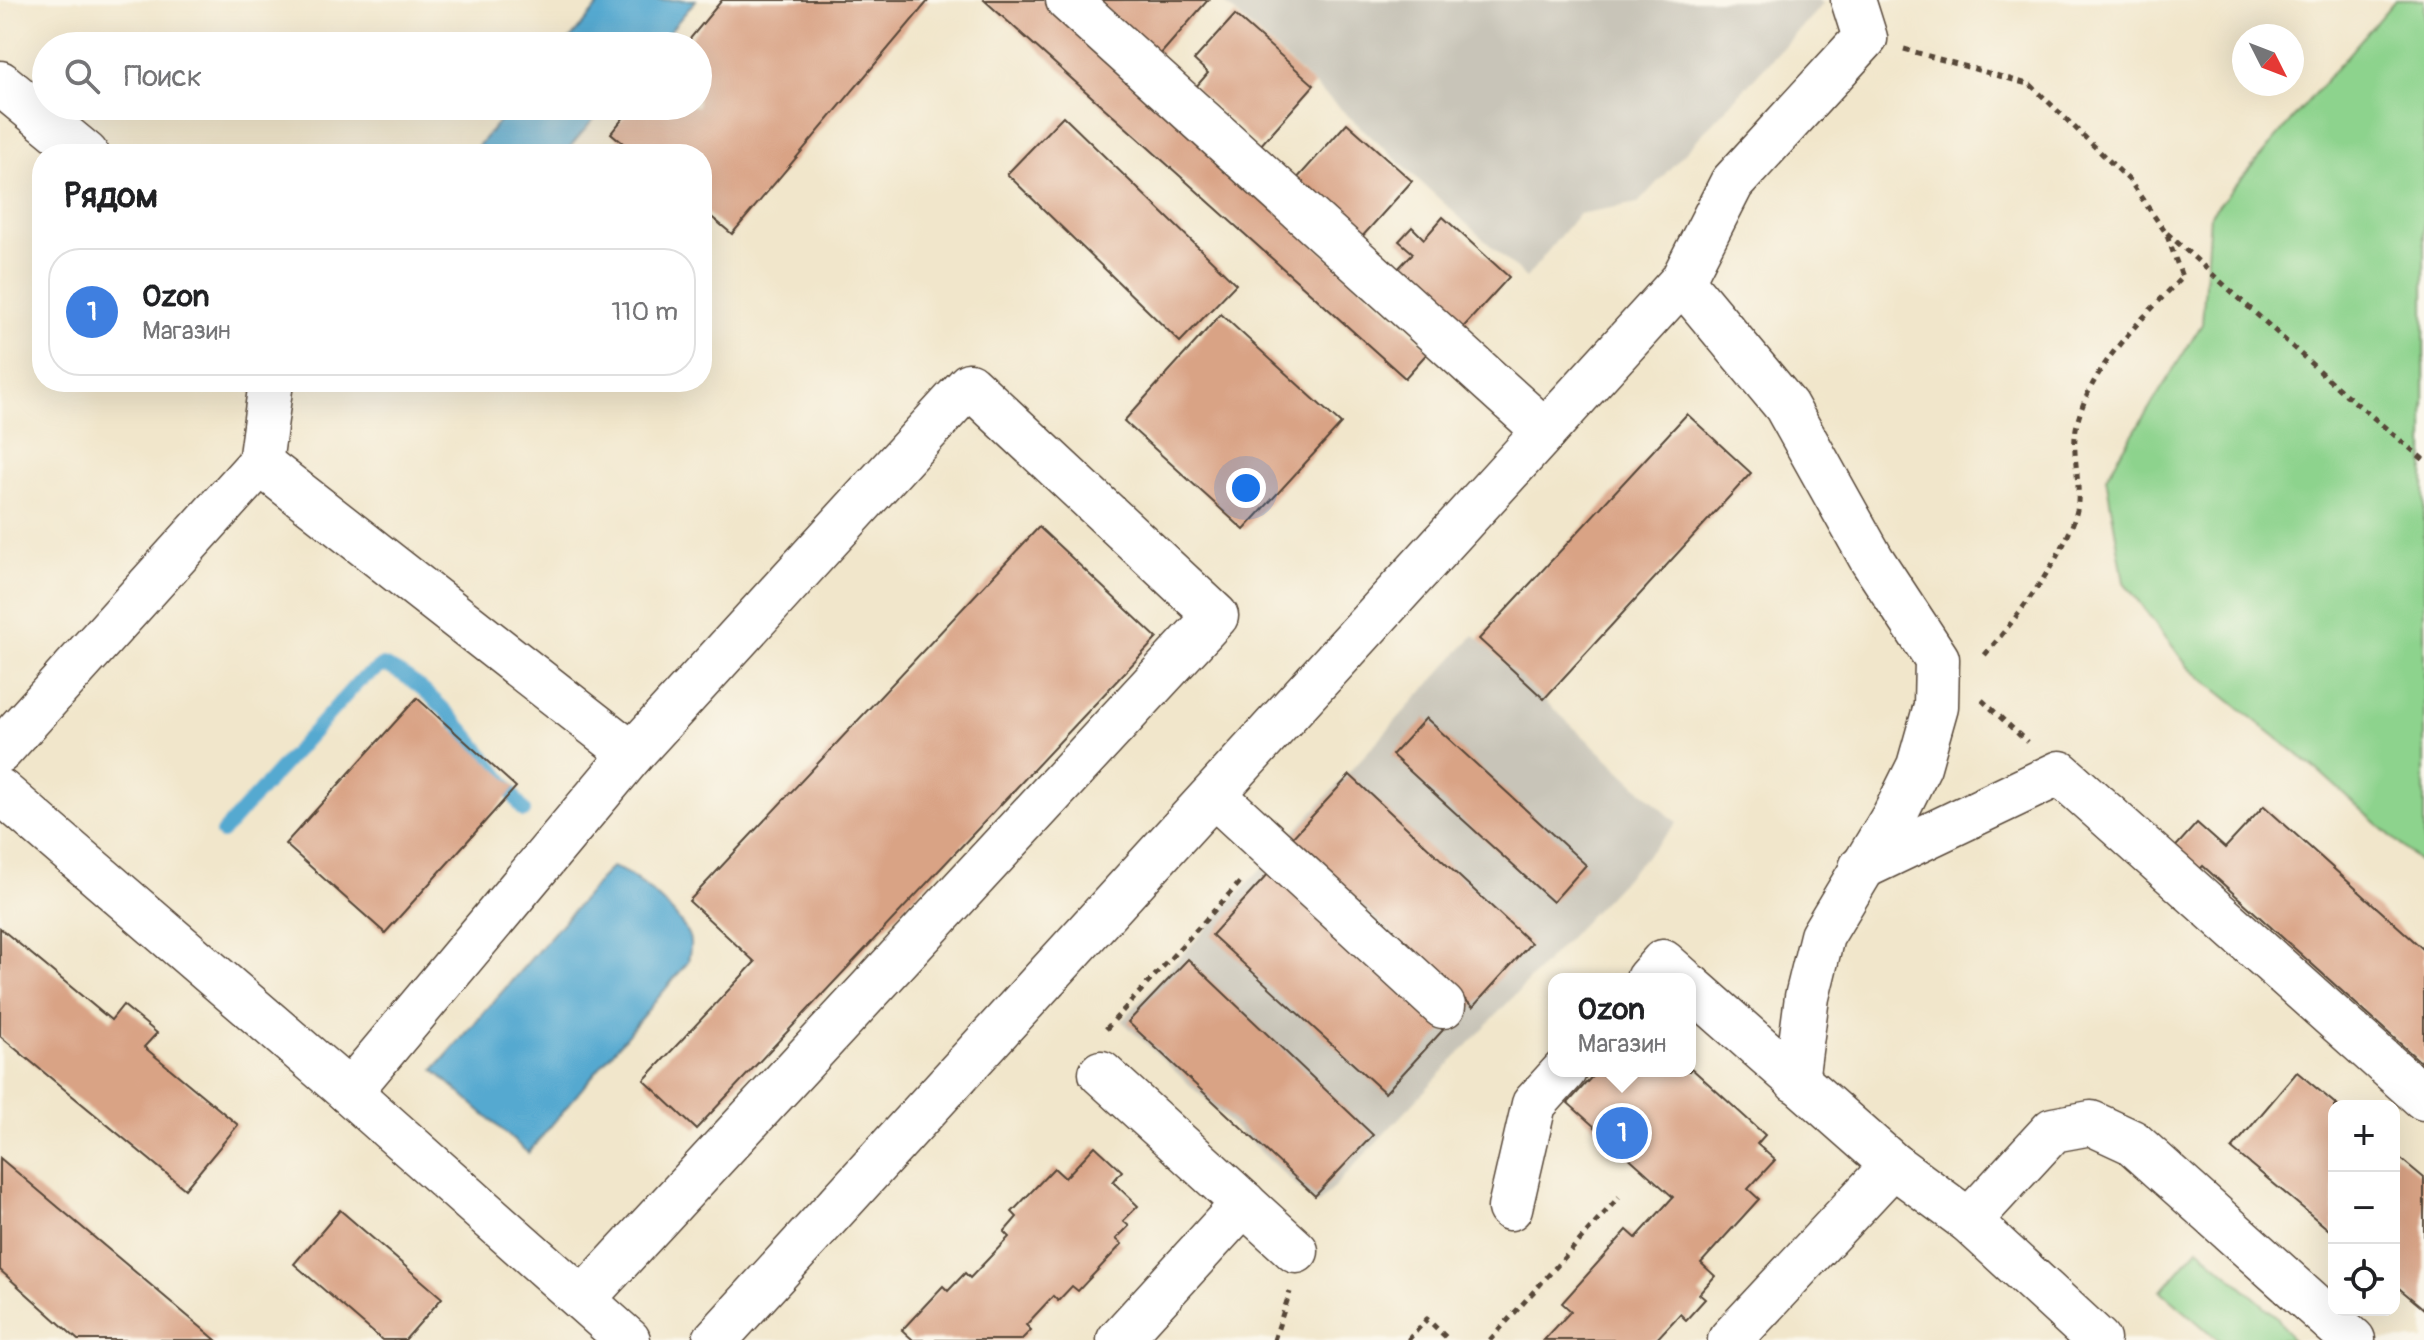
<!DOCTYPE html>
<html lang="ru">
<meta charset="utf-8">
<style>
body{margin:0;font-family:Pangolin,sans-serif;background:#f6f6f6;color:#202124}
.controls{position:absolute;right:24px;bottom:24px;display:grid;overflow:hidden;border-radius:16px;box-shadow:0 8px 32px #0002}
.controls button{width:72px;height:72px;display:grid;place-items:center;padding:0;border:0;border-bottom:2px solid #e0e0e0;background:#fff;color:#202124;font:40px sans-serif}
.compass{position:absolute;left:2232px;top:24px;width:72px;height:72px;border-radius:50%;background:#fff;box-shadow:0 8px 32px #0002;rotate:132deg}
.you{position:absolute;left:1246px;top:488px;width:28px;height:28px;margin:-20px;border:6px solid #fff;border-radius:50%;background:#1a73e8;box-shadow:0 0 0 12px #1a73e833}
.badge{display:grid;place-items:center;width:52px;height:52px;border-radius:50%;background:#111827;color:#fff;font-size:26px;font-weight:700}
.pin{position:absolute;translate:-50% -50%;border:4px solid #fff;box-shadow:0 2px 8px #0006}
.popup{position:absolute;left:1548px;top:973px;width:148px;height:104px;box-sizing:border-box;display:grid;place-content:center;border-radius:16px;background:#fff;filter:drop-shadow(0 2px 6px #0005);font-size:26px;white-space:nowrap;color:#757577}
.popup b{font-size:30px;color:#202124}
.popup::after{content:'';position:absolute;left:50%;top:100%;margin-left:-16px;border:16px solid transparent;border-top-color:#fff}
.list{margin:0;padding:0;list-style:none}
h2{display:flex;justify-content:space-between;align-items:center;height:104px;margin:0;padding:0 32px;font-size:34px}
h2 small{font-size:26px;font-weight:400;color:#757577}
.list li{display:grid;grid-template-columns:52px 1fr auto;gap:24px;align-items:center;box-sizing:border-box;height:128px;margin:0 16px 16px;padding:0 16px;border:2px solid #e0e0e0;border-radius:32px}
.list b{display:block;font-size:30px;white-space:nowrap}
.list p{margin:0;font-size:26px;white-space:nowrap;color:#757577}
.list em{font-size:26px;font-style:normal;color:#757577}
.icon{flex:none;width:44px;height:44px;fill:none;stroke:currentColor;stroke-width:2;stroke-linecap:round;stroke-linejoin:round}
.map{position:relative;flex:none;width:2424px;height:1340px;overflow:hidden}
.search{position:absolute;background:#fff;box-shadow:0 8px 32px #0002;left:32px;top:32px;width:680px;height:88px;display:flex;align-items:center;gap:20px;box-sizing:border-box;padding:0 28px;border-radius:44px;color:#757577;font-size:30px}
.panel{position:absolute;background:#fff;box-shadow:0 8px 32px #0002;left:32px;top:144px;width:680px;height:248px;border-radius:32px}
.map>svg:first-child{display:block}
</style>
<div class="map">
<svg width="2424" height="1340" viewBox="0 0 2424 1340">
<rect width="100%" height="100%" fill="#fbf7ec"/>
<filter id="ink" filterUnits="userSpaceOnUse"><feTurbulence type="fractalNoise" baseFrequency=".0125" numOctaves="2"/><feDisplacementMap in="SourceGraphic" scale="16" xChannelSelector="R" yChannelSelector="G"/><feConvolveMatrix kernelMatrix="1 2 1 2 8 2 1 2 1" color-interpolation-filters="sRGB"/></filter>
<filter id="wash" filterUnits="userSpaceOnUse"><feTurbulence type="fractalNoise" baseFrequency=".006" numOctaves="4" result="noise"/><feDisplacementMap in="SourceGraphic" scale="32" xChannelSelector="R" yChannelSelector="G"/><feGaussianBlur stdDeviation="1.8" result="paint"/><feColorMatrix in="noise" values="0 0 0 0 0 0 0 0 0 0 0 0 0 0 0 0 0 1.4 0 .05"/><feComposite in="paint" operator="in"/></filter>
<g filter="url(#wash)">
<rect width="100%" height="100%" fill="#f1e6cb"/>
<g fill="#c8c4b8">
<polygon points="1221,0 1819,0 1823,4 1638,203 1578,214 1526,278"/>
<polygon points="1474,635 1677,823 1317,1205 1122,1021"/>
</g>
<g fill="#8dd38d" stroke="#647e56" stroke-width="2">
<polygon points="2395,0 2424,0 2424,866 2321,773 2189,668 2124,582 2106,477 2202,324 2210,215"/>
<polygon points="2198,1248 2277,1317 2292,1340 2218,1340 2161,1291"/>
</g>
<g fill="#54a9d0" stroke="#486a77" stroke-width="2">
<polygon points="603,0 696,0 657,46 564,46"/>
<polygon points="512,106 605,106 564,154 471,154"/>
<path d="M 611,867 C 634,872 680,914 689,937 C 692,945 689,953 688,962 L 528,1153 L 434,1070 Z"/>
</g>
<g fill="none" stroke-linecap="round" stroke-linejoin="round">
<path stroke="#54a9d0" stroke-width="14" d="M 222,833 L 358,682 L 383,665 C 436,685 492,764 524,811"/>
</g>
<g id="blocks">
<g fill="#d9a385">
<polygon points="722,0 929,0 732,234 702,209 702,154 636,154 611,133 633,106 698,106 698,46 684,46"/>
<polygon points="984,0 1046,0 1430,350 1405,378"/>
<polygon points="1095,0 1208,0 1159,56"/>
<polygon points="1235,15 1314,85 1260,146 1195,88 1208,73 1194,60"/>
<polygon points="1063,116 1236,284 1180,342 1007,174"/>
<polygon points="1347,123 1412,181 1360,239 1295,181"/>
<polygon points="1443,217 1509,277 1457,334 1392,275 1413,253 1399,241 1412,227 1424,239"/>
<polygon points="1221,314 1341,424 1244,530 1124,421"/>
<polygon points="1687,414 1751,473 1544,699 1479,639"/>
<polygon points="1039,527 1157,638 696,1129 644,1080 755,962 689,901"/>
<polygon points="417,698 516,787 385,933 285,844"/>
<polygon points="1426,718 1586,865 1553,902 1392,755"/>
<polygon points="1350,775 1531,943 1473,1007 1291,839"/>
<polygon points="2264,806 2424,950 2424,1065 2203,866 2194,875 2170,853 2197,823 2225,848"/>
<polygon points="1270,872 1443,1030 1385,1093 1212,935"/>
<polygon points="0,928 111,1020 123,1005 157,1033 144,1047 238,1125 185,1189 0,1036"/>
<polygon points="1188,959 1373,1135 1315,1196 1128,1022"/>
<polygon points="1690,1067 1765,1135 1757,1144 1775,1160 1748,1189 1759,1199 1701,1263 1715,1276 1699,1294 1705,1299 1686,1320 1680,1314 1656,1340 1544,1340 1571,1311 1562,1303 1627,1230 1636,1238 1673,1197 1568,1103 1597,1071 1690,1071"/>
<polygon points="2297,1072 2338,1106 2334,1106 2334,1234 2232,1149"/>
<polygon points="1095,1146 1122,1171 1113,1182 1138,1206 1123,1221 1129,1226 1116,1239 1122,1244 1078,1291 1072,1286 1058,1301 1053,1296 1026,1325 1031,1330 1021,1340 913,1340 902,1330 943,1286 948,1291 965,1273 970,1278 1009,1237 1004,1232 1017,1217 1012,1212 1054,1168 1065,1178"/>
<polygon points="2394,1153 2424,1178 2424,1309 2394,1284"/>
<polygon points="0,1158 216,1340 78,1340 0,1270"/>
<polygon points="340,1210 442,1298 405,1340 382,1340 294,1264"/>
</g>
</g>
</g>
<g filter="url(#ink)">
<use href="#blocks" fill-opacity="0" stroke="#564638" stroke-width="2"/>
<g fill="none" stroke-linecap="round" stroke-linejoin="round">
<defs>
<g id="minor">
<polyline points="1068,0 1545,431"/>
<polyline points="0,83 86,154"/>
<polyline points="1682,281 1786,406 1872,560 1937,659 1936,706 1919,766 1894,816 1822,936 1807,997 1796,1081"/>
<polyline points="260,463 271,382"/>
<polyline points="0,751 260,463 632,754"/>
<polyline points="0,791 349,1092 628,1340"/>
<polyline points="1214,795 1443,1006"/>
<polyline points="1861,868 2060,773 2424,1098"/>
<polyline points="1648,979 1663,962 1682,979"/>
<polyline points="1690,986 1893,1165 1969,1221 2098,1340"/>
<polyline points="1101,1073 1296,1251"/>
<polyline points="349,1092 632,754 969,385 1216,616 583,1299"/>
<polyline points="1510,1208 1534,1104 1564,1071"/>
<polyline points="1969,1221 2053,1130 2091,1123 2132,1142 2353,1340"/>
<polyline points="715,1340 1682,281 1732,183 1865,38 1853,0"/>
<polyline points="1119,1340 1244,1203"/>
<polyline points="1730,1340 1893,1165"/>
</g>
</defs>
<use href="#minor" stroke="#564638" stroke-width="47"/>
<g stroke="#564638" stroke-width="5" stroke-dasharray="6 6" stroke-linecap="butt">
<path d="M 1904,49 L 2031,85 L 2129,180 L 2166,233 L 2182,277 C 2141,321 2092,363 2077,424 C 2070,451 2082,482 2077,510 C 2067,554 2012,624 1982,658"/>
<polyline points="2167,233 2338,388 2424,460"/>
<polyline points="1982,700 2027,742"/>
<polyline points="1106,1029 1242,880"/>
<polyline points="1274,1340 1290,1292"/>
<polyline points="1408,1340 1427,1319 1449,1340"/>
<polyline points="1490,1340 1619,1197"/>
</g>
<use href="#minor" stroke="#fff" stroke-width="44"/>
</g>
</g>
</svg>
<div class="controls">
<button>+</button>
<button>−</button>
<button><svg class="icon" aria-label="locate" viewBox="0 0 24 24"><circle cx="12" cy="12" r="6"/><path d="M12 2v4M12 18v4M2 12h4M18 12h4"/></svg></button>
</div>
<svg class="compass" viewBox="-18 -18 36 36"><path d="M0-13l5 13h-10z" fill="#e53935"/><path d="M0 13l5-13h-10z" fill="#757577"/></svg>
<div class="you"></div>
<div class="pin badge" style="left:1622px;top:1133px;background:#3f7fe0">1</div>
<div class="popup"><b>Ozon</b>Магазин</div>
<div class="search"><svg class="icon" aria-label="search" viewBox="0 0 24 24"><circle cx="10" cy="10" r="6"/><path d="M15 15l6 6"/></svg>Поиск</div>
<section class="panel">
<h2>Рядом<small></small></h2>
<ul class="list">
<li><span class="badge" style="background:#3f7fe0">1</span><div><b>Ozon</b><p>Магазин</p></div><em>110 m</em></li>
</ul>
</section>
</div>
